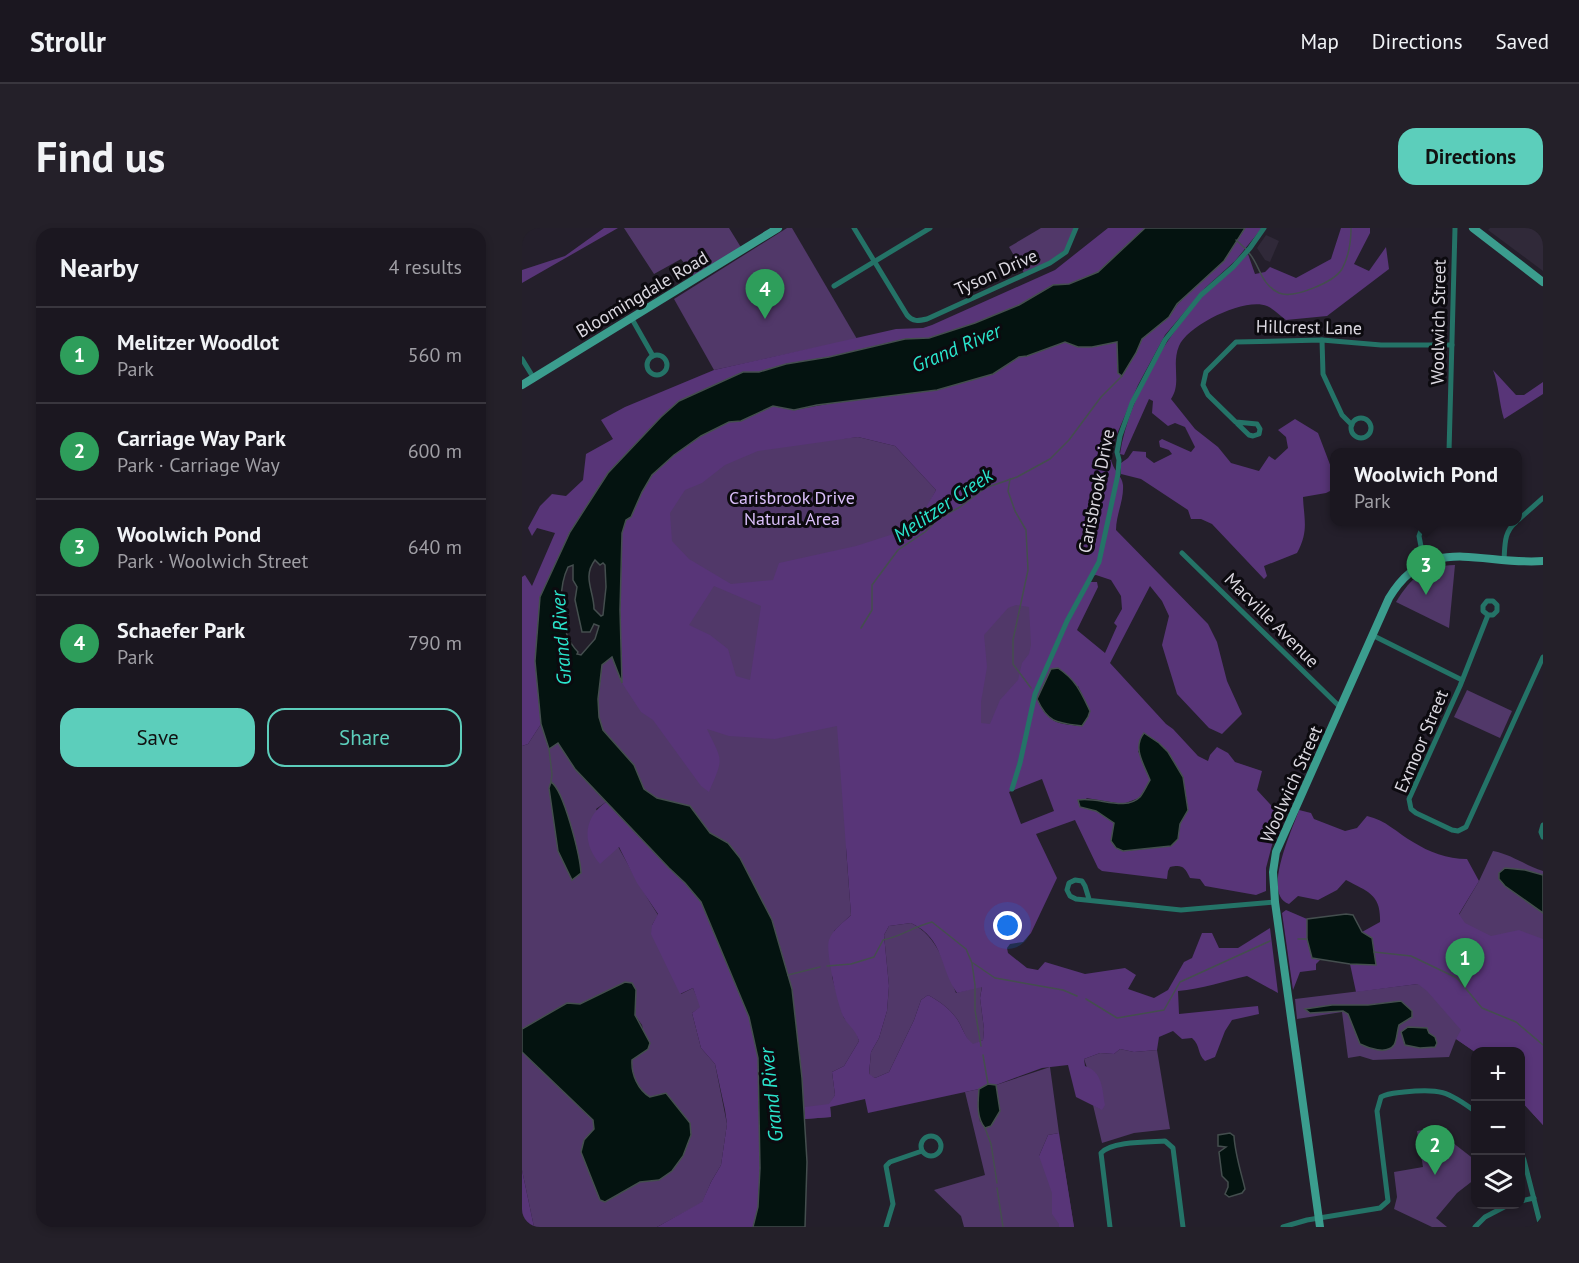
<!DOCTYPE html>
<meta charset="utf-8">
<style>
body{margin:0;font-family:"PT Sans",sans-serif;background:#242029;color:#f1f3f6}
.controls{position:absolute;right:18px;bottom:18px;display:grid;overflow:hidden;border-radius:12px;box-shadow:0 3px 9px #0003}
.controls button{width:54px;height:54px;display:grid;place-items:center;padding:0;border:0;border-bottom:2px solid #39363e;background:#1b1720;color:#f1f3f6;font:30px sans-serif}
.you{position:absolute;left:486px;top:698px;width:21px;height:21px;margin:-15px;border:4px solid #fff;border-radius:50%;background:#1a73e8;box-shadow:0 0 0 9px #1a73e833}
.badge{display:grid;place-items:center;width:39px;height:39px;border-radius:50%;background:#5ccebb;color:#fff;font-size:20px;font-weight:700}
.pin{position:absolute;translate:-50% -50px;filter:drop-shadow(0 2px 3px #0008)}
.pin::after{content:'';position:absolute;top:32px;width:21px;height:18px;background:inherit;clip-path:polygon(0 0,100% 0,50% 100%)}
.popup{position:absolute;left:808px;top:220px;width:192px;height:78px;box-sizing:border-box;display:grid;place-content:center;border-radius:12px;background:#1b1720;filter:drop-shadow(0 2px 4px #0005);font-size:20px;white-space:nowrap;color:#a09fa5}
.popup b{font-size:22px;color:#f1f3f6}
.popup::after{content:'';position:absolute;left:50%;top:100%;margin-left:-12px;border:12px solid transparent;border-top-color:#1b1720}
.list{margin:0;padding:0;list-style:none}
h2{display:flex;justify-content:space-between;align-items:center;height:78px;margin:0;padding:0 24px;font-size:26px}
h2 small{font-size:20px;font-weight:400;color:#a09fa5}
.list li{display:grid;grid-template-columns:39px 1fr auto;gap:18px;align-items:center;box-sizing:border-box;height:96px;padding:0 24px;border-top:2px solid #39363e}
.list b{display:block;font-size:22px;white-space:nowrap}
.list p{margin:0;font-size:20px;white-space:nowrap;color:#a09fa5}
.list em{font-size:20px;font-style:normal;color:#a09fa5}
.actions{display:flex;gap:12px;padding:18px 24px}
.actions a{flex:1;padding:14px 0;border:2px solid #5ccebb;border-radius:18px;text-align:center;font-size:21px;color:#5ccebb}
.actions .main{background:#5ccebb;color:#111}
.icon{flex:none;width:33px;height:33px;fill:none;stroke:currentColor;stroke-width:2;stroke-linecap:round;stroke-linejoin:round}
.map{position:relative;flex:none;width:1021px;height:999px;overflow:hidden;border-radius:18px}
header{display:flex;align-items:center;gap:36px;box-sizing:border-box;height:84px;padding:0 30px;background:#1b1720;border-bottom:2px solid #39363e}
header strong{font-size:28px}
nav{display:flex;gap:33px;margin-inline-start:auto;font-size:21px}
.intro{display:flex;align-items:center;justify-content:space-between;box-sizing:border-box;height:144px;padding:0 36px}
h1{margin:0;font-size:42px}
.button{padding:15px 27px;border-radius:18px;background:#5ccebb;color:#111;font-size:21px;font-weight:700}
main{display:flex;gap:36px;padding:0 36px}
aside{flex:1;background:#1b1720;border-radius:18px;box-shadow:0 3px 9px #0003}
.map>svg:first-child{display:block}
</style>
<header>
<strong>Strollr</strong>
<nav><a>Map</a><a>Directions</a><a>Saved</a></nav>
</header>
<div class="intro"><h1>Find us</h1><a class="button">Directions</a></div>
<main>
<aside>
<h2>Nearby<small>4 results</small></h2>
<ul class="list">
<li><span class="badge" style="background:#2e9e5b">1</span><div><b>Melitzer Woodlot</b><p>Park</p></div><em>560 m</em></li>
<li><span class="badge" style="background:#2e9e5b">2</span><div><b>Carriage Way Park</b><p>Park · Carriage Way</p></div><em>600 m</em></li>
<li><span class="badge" style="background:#2e9e5b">3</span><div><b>Woolwich Pond</b><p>Park · Woolwich Street</p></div><em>640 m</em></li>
<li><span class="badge" style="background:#2e9e5b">4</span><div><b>Schaefer Park</b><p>Park</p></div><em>790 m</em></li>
</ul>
<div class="actions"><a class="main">Save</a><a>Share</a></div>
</aside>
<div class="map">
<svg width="1021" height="999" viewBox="0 0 1021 999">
<rect width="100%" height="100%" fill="#241f2b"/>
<g fill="#302939">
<polygon points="968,0 1021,0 1021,43 966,2"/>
<polygon points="744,7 757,13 748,34 743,32 735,20"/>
</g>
<g fill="#513869">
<polygon points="102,0 207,0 220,21 173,50 159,31 132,46"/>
<polygon points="265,0 270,0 335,111 192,142 152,71"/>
<polygon points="519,0 552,0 543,22 527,34 502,45 487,19"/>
<polygon points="336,209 373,218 414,262 407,276 537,390 485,559 324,620 329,687 312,703 310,749 322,790 334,803 337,813 322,838 310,844 313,867 308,876 309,889 283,891 270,761 250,692 218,630 206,615 188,605 168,578 135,570 122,561 112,537 81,502 77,489 76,471 80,437 90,429 100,453 109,289 120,264 152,227"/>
<path d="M 933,337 L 927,400 L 874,374 C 889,349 903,338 933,337 Z"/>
<polygon points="945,462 990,483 978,510 932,489"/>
<path d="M 19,496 L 27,520 L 36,514 L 53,541 L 84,574 L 74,581 C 96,616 113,652 136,687 L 130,697 L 159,766 L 171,760 L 179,779 L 170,785 L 179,820 L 193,836 L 205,896 L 199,937 L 189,954 L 180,975 L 135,999 L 12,999 L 0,942 L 0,824 L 71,892 L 72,901 L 62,912 L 83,974 L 118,954 L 137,952 L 168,895 L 144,865 L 128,869 C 116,862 109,845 110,832 L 125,821 L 120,797 L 113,787 L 110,755 L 103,754 L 58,776 L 45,775 L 0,801 L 0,518 L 6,516 Z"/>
<path d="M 971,623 C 991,627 1002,637 1021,643 L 1021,897 L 999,873 L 999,824 L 953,824 L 934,811 L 927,829 L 851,832 L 838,828 L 826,830 L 820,784 L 775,791 L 773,771 L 896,756 L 957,653 Z"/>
<path d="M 389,695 C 416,708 424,739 434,765 L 460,758 L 458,770 L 462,801 L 461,812 L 451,817 C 444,811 442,804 438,796 C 431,783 419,774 406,767 L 399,772 L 392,792 L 367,844 L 353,850 L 347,847 L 349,824 L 357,810 L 365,783 L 367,758 L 362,707 L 367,698 Z"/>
<polygon points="598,821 612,824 635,822 648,901 612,905 580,915 571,877 579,881 562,831 578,825 592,826"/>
<polygon points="528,839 537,905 526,907 517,928 540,925 552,999 442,999 439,988 412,962 463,947 443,864 457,861 456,876 458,894 478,883 474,857"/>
<polygon points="912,900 953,932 953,951 935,965 914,990 925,999 910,999 872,981 875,969 872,944 901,939 895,903"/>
</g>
<g fill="#583578" fill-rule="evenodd">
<polygon points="82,0 96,0 0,55 0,42 43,28"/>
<polygon points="586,0 623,0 576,44 547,56 531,57 497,77 453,95 407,110 383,111 307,129 264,136 237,144 221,144 157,173 139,189 86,245 48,304 13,433 19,496 6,516 0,518 0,349 3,347 10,358 33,305 15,300 10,308 6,300 18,278 30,266 44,268 61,252 64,226 91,211 79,192 103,179 192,142 374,101 401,100 410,97 533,42"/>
<path d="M 723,0 L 740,0 L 713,33 L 683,60 L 643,107 L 616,157 L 589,220 C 589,225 588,231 590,235 C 593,244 600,248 601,257 C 602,272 594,287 594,302 L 686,396 L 695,414 L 705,453 L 720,486 L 700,506 L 687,500 L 655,466 L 640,417 L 647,388 L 640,373 L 628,358 L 588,435 L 644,496 L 651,501 L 676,528 L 686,533 L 688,527 L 695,519 L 706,525 L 713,534 L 740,543 L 735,562 L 758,587 L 744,640 L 744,663 L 734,667 L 683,658 L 678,651 L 668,650 C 663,639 660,636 648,639 L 646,643 L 645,651 L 580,643 L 576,640 L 553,592 L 514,606 L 535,650 L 509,705 L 501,714 L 488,716 L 485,720 L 486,725 L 505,740 L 516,742 L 523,734 L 563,746 L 603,740 L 614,747 L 606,761 L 632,770 L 646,762 L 662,734 L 670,730 L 680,705 L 690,705 L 697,720 L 716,720 L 748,700 L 756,765 L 725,748 C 702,753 680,761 656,763 L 657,786 L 736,778 L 737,786 L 710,792 L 703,803 L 693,829 L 683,833 C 675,826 679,818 670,810 L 660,811 L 651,803 L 637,809 L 635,822 L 612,824 L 598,821 L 592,826 L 578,825 L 562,831 L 563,838 C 581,844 580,861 583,877 L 580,882 L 554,869 L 546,837 L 520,840 L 474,857 L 466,856 L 457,861 L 346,885 L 343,871 L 308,879 L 309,889 L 283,891 L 283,879 L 307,876 L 313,867 L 310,844 L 322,838 L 337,813 C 333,800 327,799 322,790 C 316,779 303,723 307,712 C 311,701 321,695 329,687 L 315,498 L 253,511 L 207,508 L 185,501 C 201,535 202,528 187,564 L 179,558 L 131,492 L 119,484 L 100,455 L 98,382 L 100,305 L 104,292 L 109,289 L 120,264 L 130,247 L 152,227 L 179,208 L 207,193 L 219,193 L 251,178 L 272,182 L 471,146 L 497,129 L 505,128 L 543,114 L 556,119 L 570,119 L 595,114 L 596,145 L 614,125 L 620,111 L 647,89 L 655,77 L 719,7 ZM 336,209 L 373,218 L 414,262 L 393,299 L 334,318 L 257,335 L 251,352 L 209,356 L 167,331 L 150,313 L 148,285 L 163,262 L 180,255 L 203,237 L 236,223 ZM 574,347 L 589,352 L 599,368 L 600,381 L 592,395 L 595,398 L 583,425 L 555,402 L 576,359 L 575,354 L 564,354 L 568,348 ZM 192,358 L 239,378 L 228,452 L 214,448 L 206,421 L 188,407 L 167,397 ZM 494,377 L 507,379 L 509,417 L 507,426 L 500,435 L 496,452 L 478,472 L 468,496 L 459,495 L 459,474 L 465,439 L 462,407 L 486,380 ZM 556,458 L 568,483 L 560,498 C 535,496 526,495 515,471 ZM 637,515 L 646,524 L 661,549 L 666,582 L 658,596 L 656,611 L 649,618 L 601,623 L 589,613 L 593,595 L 574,583 L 564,570 L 601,576 L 617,570 L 629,552 L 616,523 ZM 520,551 L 532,583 L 499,596 L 487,564 ZM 389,695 C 423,711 417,740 435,765 L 460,759 L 458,770 L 462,801 L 461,812 L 451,816 C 444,810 442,804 438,796 C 431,783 419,774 406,767 L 399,772 L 392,792 L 367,844 L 353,850 L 347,846 L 349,824 L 357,810 L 365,783 L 367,758 L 362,707 L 367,698 Z"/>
<path d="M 819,0 L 848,0 L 848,5 L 832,36 L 847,43 L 864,19 L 867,41 L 805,88 L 764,92 C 758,88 752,81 745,78 C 723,69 666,97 657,118 C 649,137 660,155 649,171 L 673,201 L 696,219 L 709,235 L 737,243 L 747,228 L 753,232 L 766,220 L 764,209 L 756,202 L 773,191 L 796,205 L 812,247 L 812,261 L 804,265 L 781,269 C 782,292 787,303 775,325 L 742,338 L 745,348 L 742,351 L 690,296 L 679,291 L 669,291 L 666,282 L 619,251 L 599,246 L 599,235 L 606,230 L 611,223 L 624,224 L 624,229 L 632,235 L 650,226 L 647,222 L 638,219 L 637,213 L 640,211 L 669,224 L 673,219 L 663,199 L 653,195 L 646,198 L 630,185 L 631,173 L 627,171 L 602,227 L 598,226 C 607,168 645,107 684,64 C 697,50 712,38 726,26 L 733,46 L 743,44 L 748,39 L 774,50 L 809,31 Z"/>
<path d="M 971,142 L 994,167 L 1002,167 L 1021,154 L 1021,166 L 982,191 C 977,175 977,157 971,142 Z"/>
<path d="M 84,574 L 147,640 L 163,655 L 179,674 L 227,789 L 236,829 L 238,940 L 236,979 L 231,999 L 135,999 L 180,974 L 189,954 L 199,937 L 205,896 L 203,882 L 193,836 L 179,820 L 170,785 L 178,779 L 171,760 L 158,766 L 129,706 L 130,697 L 136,686 L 115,655 L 97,619 L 78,636 C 60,615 61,590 84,574 Z"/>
<path d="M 777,582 L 789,585 L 792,591 L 823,603 L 835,600 L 845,588 C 864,592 875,605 891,614 C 907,624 925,631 945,631 L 957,653 L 937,686 L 943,695 L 969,708 L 997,702 L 1021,711 L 1021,897 L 999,873 L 999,824 L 953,824 L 934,811 L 939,802 L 905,763 L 896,756 L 834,764 L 828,736 L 854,736 L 840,704 L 858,694 C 859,666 846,664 824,652 L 815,662 L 796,672 L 776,668 L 767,676 C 739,667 771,600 777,582 Z"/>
<polygon points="764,682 785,691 785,711 790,730 798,732 794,736 794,742 778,744 771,762 760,685"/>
<polygon points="537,905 552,999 537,999 537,996 530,986 530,965 517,928 526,907"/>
<polygon points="0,942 12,999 0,999"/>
</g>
<g fill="#041310" stroke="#444e4e" stroke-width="1.5" fill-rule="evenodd">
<path d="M 623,0 L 723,0 L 702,33 L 655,76 L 647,89 L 620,111 L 614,125 L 600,148 L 596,145 L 595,114 L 570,119 L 556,119 L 543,114 L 505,128 L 497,129 L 471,146 L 415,162 L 295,177 L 272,182 L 251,178 L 219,193 L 207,194 L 179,208 L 152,227 L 130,247 L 120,264 L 109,289 L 104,292 L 100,305 L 98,382 L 100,455 L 90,429 L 80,437 L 76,471 L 77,489 L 81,502 L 112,537 L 122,561 L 135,570 L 168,578 L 188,605 L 206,615 L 218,630 L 250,692 L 270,761 L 280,850 L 285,934 L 283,999 L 231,999 L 236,979 L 238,940 L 236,830 L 227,789 L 179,674 L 163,655 L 147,640 L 53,541 L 36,515 L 27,521 L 19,496 L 13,433 L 18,369 L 48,304 L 86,245 L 139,189 L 157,173 L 221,144 L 237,144 L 264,136 L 307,129 L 383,111 L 407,110 L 453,95 L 497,77 L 531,57 L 547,56 L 576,44 ZM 73,332 L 78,337 L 81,335 L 83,337 L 84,359 L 81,387 L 79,388 L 72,381 C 72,363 60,349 73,332 ZM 51,337 L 51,352 L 55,359 L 53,372 L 60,404 L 68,404 L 72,396 L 77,398 L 73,411 L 59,427 L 55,426 L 56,424 C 37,405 35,362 46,339 Z"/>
<path d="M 536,440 C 554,452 559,464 568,483 L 566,489 L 560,498 C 535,495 526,495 515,471 L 529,441 Z"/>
<path d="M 622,505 L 637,515 L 646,524 L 661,549 L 666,582 L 658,596 L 656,611 L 649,618 L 601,623 L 594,620 L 589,613 L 592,595 L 574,583 L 558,579 L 556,572 C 575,568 603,584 618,569 C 622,564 625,557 628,552 C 622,536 610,520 622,505 Z"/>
<path d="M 29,554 C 42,562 58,628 59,645 L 50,652 L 36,623 L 27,560 Z"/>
<polygon points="983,640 1003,642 1021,647 1021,685 983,658 977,651 977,645"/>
<polygon points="824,686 831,687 840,704 850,710 854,737 828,736 790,730 785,711 785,691"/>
<path d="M 103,754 L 110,755 L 114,762 L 113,787 L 128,815 L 126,821 L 110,832 C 109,846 116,862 128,869 L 144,865 L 168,895 L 169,907 L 161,928 L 150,943 L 137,952 L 118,954 L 83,974 L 78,972 L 59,924 L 62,912 L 72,901 L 71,892 L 0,824 L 0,801 L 45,775 L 58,776 Z"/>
<path d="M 879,773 L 890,783 L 890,789 L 877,797 C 875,803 875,812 872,817 C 865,827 846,820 838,816 L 826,786 L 821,783 L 788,785 L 783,781 L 810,777 L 846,777 Z"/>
<polygon points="886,799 905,800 907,805 913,809 915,815 913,819 898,820 883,817 879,804"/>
<path d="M 466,856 L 474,857 L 478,883 L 469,898 L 463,900 C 454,889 456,874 457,861 Z"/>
<path d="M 708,905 L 712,908 C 713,926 719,944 723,961 L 720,965 L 707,969 L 703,966 L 706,959 L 706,954 L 700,948 L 697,924 L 704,919 L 696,918 L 696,907 Z"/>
</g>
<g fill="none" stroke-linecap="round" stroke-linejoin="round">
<g stroke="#444e4e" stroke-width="1.5">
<polyline points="714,12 724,21"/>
<path d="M 727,25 C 738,37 738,56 757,65 C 772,71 812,54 820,41 C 827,28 829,14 829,0"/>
<polyline points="488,251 486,263 493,283 504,302 506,342 491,412 491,436 509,460"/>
<polyline points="339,400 350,382 350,357 376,322 403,304 416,291 438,279 463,260 495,249 528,231 547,212 579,169 600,148"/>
<polyline points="27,521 30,546 29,554"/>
<polyline points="776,711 785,711"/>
<polyline points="852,724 889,728 935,750 960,780 994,794 1021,817"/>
<polyline points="451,735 473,750 541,762 555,768"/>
<path d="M 305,738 L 329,736 L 352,729 L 361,712 C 381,708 390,699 410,694 L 444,721 L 450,735 L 453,757 L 453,782 L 459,818"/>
<polyline points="266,747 298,739"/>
<polyline points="564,771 595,790 642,782 658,754 748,713"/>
<polyline points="461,827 466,856"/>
<polyline points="463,900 469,916 475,955"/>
<polyline points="475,960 481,999"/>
</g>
<g stroke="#247367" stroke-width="5">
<path d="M 332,0 L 385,87 C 391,94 396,93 405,91 L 528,35 L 544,24 L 554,0"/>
<polyline points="312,58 408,0"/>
<polyline points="110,91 131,128"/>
<polyline points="800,112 801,146 820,187 830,197"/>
<circle cx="135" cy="137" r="10"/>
<polyline points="0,131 11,149"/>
<circle cx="839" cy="200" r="10"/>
<polyline points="714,194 735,196 738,201 737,206 731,208 727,207 686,167 681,157 684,144 714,114 800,112 859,117 930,117"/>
<polyline points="927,224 933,0"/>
<polyline points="996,292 1021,270"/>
<polyline points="902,294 897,308 902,334"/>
<polyline points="660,325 819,480"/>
<path d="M 982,332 C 983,316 982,304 994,294"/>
<polyline points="966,387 961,383 961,378 965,373 971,373 975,377 975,383 971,387 966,387 938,458 887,571 889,581 894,585 930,602 936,603 944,599 1021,429"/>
<polyline points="852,408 940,452"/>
<polyline points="490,561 498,535 513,466 545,393 577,334 596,246 597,232 595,224 598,208 610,175 643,112 679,67 711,39 728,20 742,0"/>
<polyline points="1021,597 1019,604 1021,609"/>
<polyline points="567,671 563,658 560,653 553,652 547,655 545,662 548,668 554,671 659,682 753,674"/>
<circle cx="409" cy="918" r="10"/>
<polyline points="999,925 1002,932 1019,999"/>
<polyline points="999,973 1012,970"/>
<polyline points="364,999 371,976 364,938 368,934 400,923"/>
<path d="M 588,999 L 579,925 C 589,913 627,914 643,913 L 651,920 L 661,999"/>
<path d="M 761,999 L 785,992 L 858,980 L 866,973 L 855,883 L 859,869 C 866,865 874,865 882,864 C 917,860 926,863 954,884"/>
<polyline points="953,999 963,989 988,976"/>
</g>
<g stroke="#3b9d8e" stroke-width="8">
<polyline points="951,0 1021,54"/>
<polyline points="0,157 256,0"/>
<path d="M 798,999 L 753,674 L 751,644 L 754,624 L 867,370 C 906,304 960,338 1021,333"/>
</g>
</g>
<g text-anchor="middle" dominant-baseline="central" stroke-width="6" stroke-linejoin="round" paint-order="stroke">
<g font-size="18" fill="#dbd8e0" stroke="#0c0a0f">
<text transform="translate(474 44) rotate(-24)">Tyson Drive</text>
<text transform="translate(120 66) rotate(-31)">Bloomingdale Road</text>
<text transform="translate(916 94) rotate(-89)">Woolwich Street</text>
<text transform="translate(787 99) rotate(1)">Hillcrest Lane</text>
<text transform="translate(574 263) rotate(-79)">Carisbrook Drive</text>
<text transform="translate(750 392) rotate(45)">Macville Avenue</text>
<text transform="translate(899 513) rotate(-67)">Exmoor Street</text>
<text transform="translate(769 556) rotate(-66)">Woolwich Street</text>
</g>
<g font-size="18" fill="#dbc0fb" stroke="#0c0a0f">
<text x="270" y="269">Carisbrook Drive<tspan x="270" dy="21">Natural Area</tspan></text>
</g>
<g font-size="20" font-style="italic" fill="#2ae5cc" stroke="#0c0a0f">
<text transform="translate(434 120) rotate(-23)">Grand River</text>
<text transform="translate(421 277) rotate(-34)">Melitzer Creek</text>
<text transform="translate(39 410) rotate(-94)">Grand River</text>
<text transform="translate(249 867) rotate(-96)">Grand River</text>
</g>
</g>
</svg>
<div class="controls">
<button>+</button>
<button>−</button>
<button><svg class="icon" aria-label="layers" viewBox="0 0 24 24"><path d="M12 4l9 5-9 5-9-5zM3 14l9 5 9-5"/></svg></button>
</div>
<div class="you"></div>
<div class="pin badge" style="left:943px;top:760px;background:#2e9e5b">1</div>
<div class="pin badge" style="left:913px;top:947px;background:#2e9e5b">2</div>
<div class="pin badge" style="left:904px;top:367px;background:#2e9e5b">3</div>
<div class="popup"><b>Woolwich Pond</b>Park</div>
<div class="pin badge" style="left:243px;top:91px;background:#2e9e5b">4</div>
</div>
</main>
